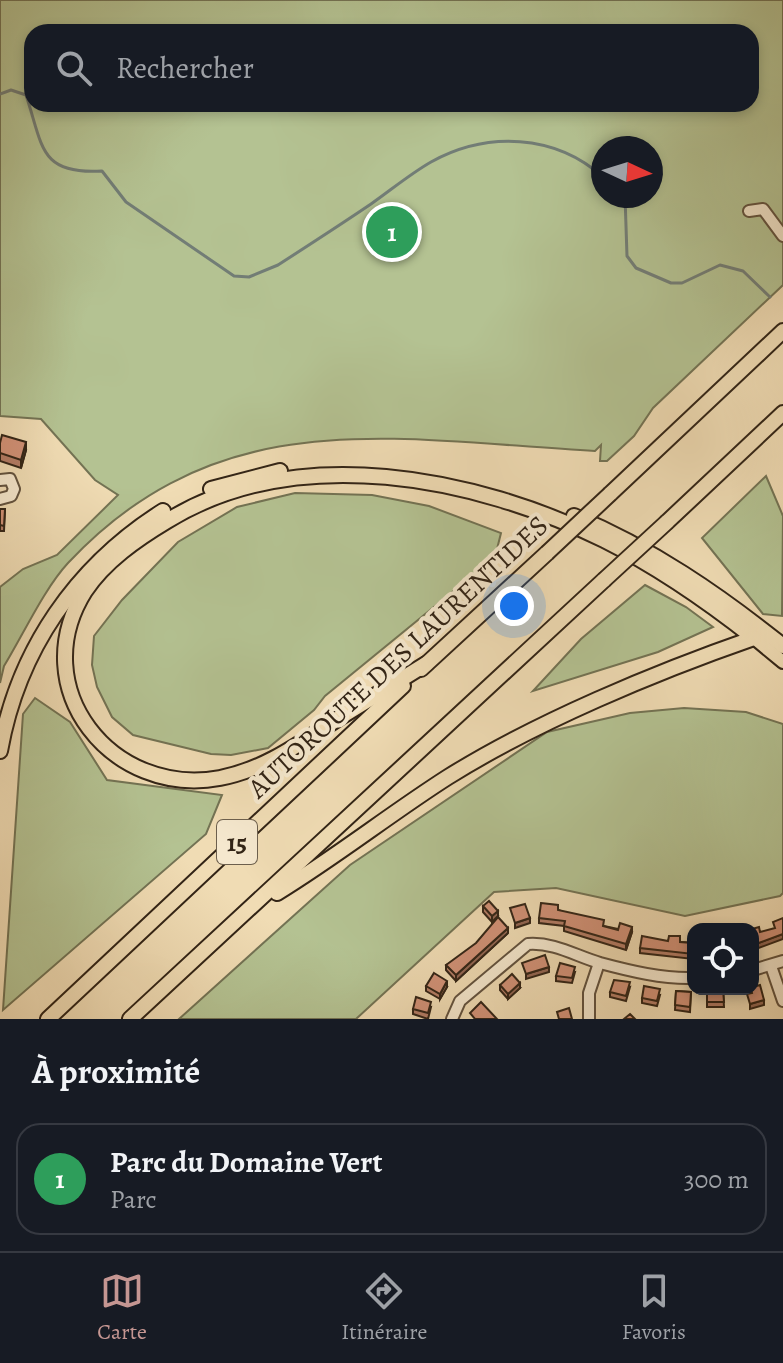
<!DOCTYPE html>
<html lang="fr">
<meta charset="utf-8">
<style>
body{margin:0;font-family:Alegreya,serif;background:#20242c;color:#f1f3f6}
.controls{position:absolute;right:24px;bottom:24px;display:grid;overflow:hidden;border-radius:16px;box-shadow:0 4px 12px #0003}
.controls button{width:72px;height:72px;display:grid;place-items:center;padding:0;border:0;border-bottom:2px solid #363941;background:#171b24;color:#f1f3f6;font:40px sans-serif}
.compass{position:absolute;left:591px;top:136px;width:72px;height:72px;border-radius:50%;background:#171b24;box-shadow:0 4px 12px #0003;rotate:94deg}
.you{position:absolute;left:514px;top:606px;width:28px;height:28px;margin:-20px;border:6px solid #fff;border-radius:50%;background:#1a73e8;box-shadow:0 0 0 12px #1a73e833}
.badge{display:grid;place-items:center;width:52px;height:52px;border-radius:50%;background:#c59692;color:#fff;font-size:26px;font-weight:700}
.pin{position:absolute;translate:-50% -50%;border:4px solid #fff;box-shadow:0 2px 8px #0006}
.list{margin:0;padding:0;list-style:none}
h2{display:flex;justify-content:space-between;align-items:center;height:104px;margin:0;padding:0 32px;font-size:34px}
h2 small{font-size:26px;font-weight:400;color:#9ea1a6}
.list li{display:grid;grid-template-columns:52px 1fr auto;gap:24px;align-items:center;box-sizing:border-box;height:112px;margin:0 16px 16px;padding:0 16px;border:2px solid #363941;border-radius:24px}
.list b{display:block;font-size:30px;white-space:nowrap}
.list p{margin:0;font-size:26px;white-space:nowrap;color:#9ea1a6}
.list em{font-size:26px;font-style:normal;color:#9ea1a6}
.icon{flex:none;width:44px;height:44px;fill:none;stroke:currentColor;stroke-width:2;stroke-linecap:round;stroke-linejoin:round}
.map{position:relative;flex:none;width:783px;height:1019px;overflow:hidden}
.search{position:absolute;background:#171b24;box-shadow:0 4px 12px #0003;left:24px;right:24px;top:24px;height:88px;display:flex;align-items:center;gap:20px;box-sizing:border-box;padding:0 28px;border-radius:24px;color:#9ea1a6;font-size:30px}
.sheet{height:232px;background:#171b24}
nav{display:flex;justify-content:space-around;align-items:center;box-sizing:border-box;height:112px;border-top:2px solid #363941;background:#171b24;font-size:22px;color:#9ea1a6}
nav a{display:grid;justify-items:center;gap:4px}
nav .on{color:#c59692}
.map>svg:first-child{display:block}
</style>
<div class="map">
<svg width="783" height="1019" viewBox="0 0 783 1019">
<rect width="100%" height="100%" fill="#f0dcb4"/>
<filter id="stains"><feTurbulence type="fractalNoise" baseFrequency=".0025" numOctaves="4"/><feColorMatrix values="0 0 0 0 .2 0 0 0 0 .09 0 0 0 0 .02 0 0 0 .5 -.17"/></filter>
<radialGradient id="worn" r=".72"><stop offset=".6" stop-color="#630" stop-opacity="0"/><stop offset="1" stop-color="#630" stop-opacity=".3"/></radialGradient>
<g fill="#b4c292" stroke="#737354" stroke-width="2" fill-rule="evenodd">
<path d="M 0,0 L 783,0 L 783,285 L 653,408 L 634,436 L 607,461 L 600,461 L 601,445 L 595,451 C 395,440 221,400 68,563 C 44,589 23,635 4,666 L 0,683 L 0,587 L 23,569 L 57,555 L 118,495 L 95,480 L 41,419 L 0,416 ZM 32,32 L 751,32 L 751,104 L 32,104 ZM 603,148 L 651,148 L 651,196 L 603,196 Z"/>
<polygon points="766,476 783,516 782,616 763,614 702,538"/>
<polygon points="295,493 372,495 429,506 501,533 496,553 473,575 325,696 314,710 268,748 231,755 211,754 133,735 112,717 97,687 92,665 94,636 122,600 178,542 237,507"/>
<polygon points="645,585 686,607 713,627 658,652 533,691 581,639"/>
<polygon points="35,698 70,722 107,780 222,795 206,834 3,1010 23,714"/>
<polygon points="684,708 746,712 783,724 783,893 780,896 685,916 556,888 494,892 356,1019 179,1019 350,865 547,732 630,713"/>
</g>
<g fill="none" stroke-linecap="round" stroke-linejoin="round">
<g stroke="#727d76" stroke-width="3">
<path d="M 0,94 L 11,90 L 26,95 C 43,146 39,175 102,171 L 126,202 L 234,276 L 249,277 L 278,265 C 309,245 340,225 371,204 C 391,190 410,174 431,162 C 487,131 555,134 603,177"/>
<polyline points="625,196 627,256 636,268 671,283 682,283 720,265 743,271 770,297"/>
</g>
<defs>
<g id="minor">
<polyline points="749,211 763,209 783,236"/>
<polyline points="0,480 10,479 14,489 11,496 0,499"/>
<polyline points="771,966 783,1001"/>
<polyline points="753,970 783,961"/>
<path d="M 452,1019 L 460,1001 L 528,944 C 554,942 576,956 600,963 C 630,971 663,979 693,978"/>
<polyline points="589,1019 589,993 599,963"/>
</g>
<polyline id="major" points="754,638 783,662"/>
<g id="highway">
<polyline points="211,489 280,471"/>
<polyline points="610,494 783,331"/>
<path d="M 574,516 C 651,548 718,594 783,646"/>
<polyline points="667,522 783,413"/>
<path d="M 426,664 C 397,682 368,700 339,718 C 300,743 266,769 220,778 C 112,798 24,688 85,591 C 105,561 137,539 167,521 C 297,441 475,477 604,540 C 658,567 707,601 754,638"/>
<polyline points="421,669 547,553"/>
<path d="M 0,751 C 18,650 76,566 163,511"/>
<path d="M 277,893 C 336,857 390,814 448,777 C 536,722 656,672 754,638"/>
<polyline points="48,1019 403,686"/>
<polyline points="130,1019 604,580"/>
</g>
</defs>
<use href="#minor" stroke="#62523e" stroke-width="14"/>
<use href="#major" stroke="#322416" stroke-width="16"/>
<use href="#highway" stroke="#322416" stroke-width="18"/>
<use href="#minor" stroke="#f5e8ce" stroke-width="10"/>
<use href="#major" stroke="#f0dcb4" stroke-width="12"/>
<use href="#highway" stroke="#f0dcb4" stroke-width="14"/>
<defs>
<g id="highway-bridge">
<polyline points="547,553 610,494"/>
<polyline points="604,580 667,522"/>
</g>
</defs>
<use href="#highway-bridge" stroke="#322416" stroke-width="18" stroke-linecap="butt"/>
<use href="#highway-bridge" stroke="#f0dcb4" stroke-width="14"/>
</g>
<g fill="#b47d66" stroke="#322416" stroke-width="2">
<polygon points="0,443 26,450 21,468 0,461"/>
<polygon points="0,509 5,509 4,531 0,531"/>
<polygon points="483,906 498,916 492,922 483,912"/>
<polygon points="558,910 604,926 632,932 626,950 564,931 564,926 539,923 539,918"/>
<polygon points="508,933 456,981 446,970 446,965"/>
<polygon points="668,941 693,943 693,959 640,953 640,948"/>
<polygon points="575,972 572,983 556,981 556,976"/>
<polygon points="500,985 520,988 508,999 500,990"/>
<polygon points="426,986 447,987 440,999 426,991"/>
<polygon points="630,987 626,1001 610,997 610,992"/>
<polygon points="707,989 723,989 724,1007 707,1007"/>
<polygon points="676,991 691,992 690,1012 675,1010"/>
<polygon points="660,995 657,1006 642,1003 642,998"/>
<polygon points="431,1007 428,1019 413,1014 413,1009"/>
</g>
<g fill="#926653" stroke="#322416" stroke-width="2">
<polygon points="26,442 26,450 21,468 21,460"/>
<polygon points="498,911 498,916 492,922 492,916"/>
<polygon points="530,918 530,923 515,928 515,923"/>
<polygon points="632,927 632,932 626,950 626,944"/>
<polygon points="508,928 508,933 456,981 456,975"/>
<polygon points="783,934 783,939 753,950 753,945"/>
<polygon points="549,967 549,972 526,979 526,974"/>
<polygon points="447,981 447,987 440,999 440,994"/>
<polygon points="520,983 520,988 508,999 508,994"/>
<polygon points="764,1000 764,1005 750,1009 750,1004"/>
</g>
<g fill="#d19177" stroke="#322416" stroke-width="2">
<polygon points="2,435 26,442 21,460 0,453 0,443"/>
<polygon points="0,509 5,509 4,526 0,525"/>
<polygon points="489,901 498,911 492,916 483,906"/>
<polygon points="541,903 558,905 558,910 604,920 603,926 618,930 620,923 632,927 626,944 564,926 565,921 539,918"/>
<polygon points="525,904 530,918 515,923 510,908"/>
<polygon points="498,917 508,928 456,975 446,965 476,943"/>
<polygon points="783,918 783,934 753,945 752,929 759,927 760,932 775,928 773,922"/>
<polygon points="642,936 668,941 669,936 680,936 680,942 693,943 693,954 640,948"/>
<polygon points="545,955 549,967 526,974 522,963"/>
<polygon points="560,963 575,967 572,978 556,976"/>
<polygon points="434,973 447,981 440,994 426,986"/>
<polygon points="512,974 520,983 508,994 500,985"/>
<polygon points="614,980 630,982 626,996 610,992"/>
<polygon points="760,985 764,1000 750,1004 747,994 752,993 751,989 753,989 753,987"/>
<polygon points="644,986 660,989 657,1001 642,998"/>
<polygon points="707,989 723,989 724,1002 707,1002"/>
<polygon points="676,991 691,992 690,1007 675,1005"/>
<polygon points="416,997 431,1002 428,1013 413,1009"/>
<polygon points="481,1002 497,1019 475,1019 470,1013"/>
<polygon points="569,1008 572,1019 559,1019 557,1012"/>
<polygon points="630,1014 635,1019 624,1019"/>
</g>
<g text-anchor="middle" dominant-baseline="central" stroke-width="8" stroke-linejoin="round" paint-order="stroke">
<rect fill="#f5e8ce" stroke="#6c5f4d" stroke-width="2" x="217" y="820" width="40" height="44" rx="6"/>
<g font-size="26" font-weight="bold" fill="#322416">
<text x="237" y="842">15</text>
</g>
<g font-size="28" fill="#322416" stroke="#f5e8ce">
<text transform="translate(398 657) rotate(-43)">AUTOROUTE DES LAURENTIDES</text>
</g>
</g>
<rect width="100%" height="100%" filter="url(#stains)"/>
<rect width="100%" height="100%" fill="url(#worn)"/>
</svg>
<div class="controls">
<button><svg class="icon" aria-label="locate" viewBox="0 0 24 24"><circle cx="12" cy="12" r="6"/><path d="M12 2v4M12 18v4M2 12h4M18 12h4"/></svg></button>
</div>
<svg class="compass" viewBox="-18 -18 36 36"><path d="M0-13l5 13h-10z" fill="#e53935"/><path d="M0 13l5-13h-10z" fill="#9ea1a6"/></svg>
<div class="you"></div>
<div class="pin badge" style="left:392px;top:232px;background:#2e9e5b">1</div>
<div class="search"><svg class="icon" aria-label="search" viewBox="0 0 24 24"><circle cx="10" cy="10" r="6"/><path d="M15 15l6 6"/></svg>Rechercher</div>
</div>
<section class="sheet">
<h2>À proximité<small></small></h2>
<ul class="list">
<li><span class="badge" style="background:#2e9e5b">1</span><div><b>Parc du Domaine Vert</b><p>Parc</p></div><em>300 m</em></li>
</ul>
</section>
<nav>
<a class="on"><svg class="icon" aria-label="map" viewBox="0 0 24 24"><path d="M3 6l6-2 6 2 6-2v14l-6 2-6-2-6 2zM9 4v14M15 6v14"/></svg>Carte</a>
<a><svg class="icon" aria-label="directions" viewBox="0 0 24 24"><path d="M12 3l9 9-9 9-9-9zM9 14v-3h6M13 9l2 2-2 2"/></svg>Itinéraire</a>
<a><svg class="icon" aria-label="saved" viewBox="0 0 24 24"><path d="M7 4h10v16l-5-4-5 4z"/></svg>Favoris</a>
</nav>
